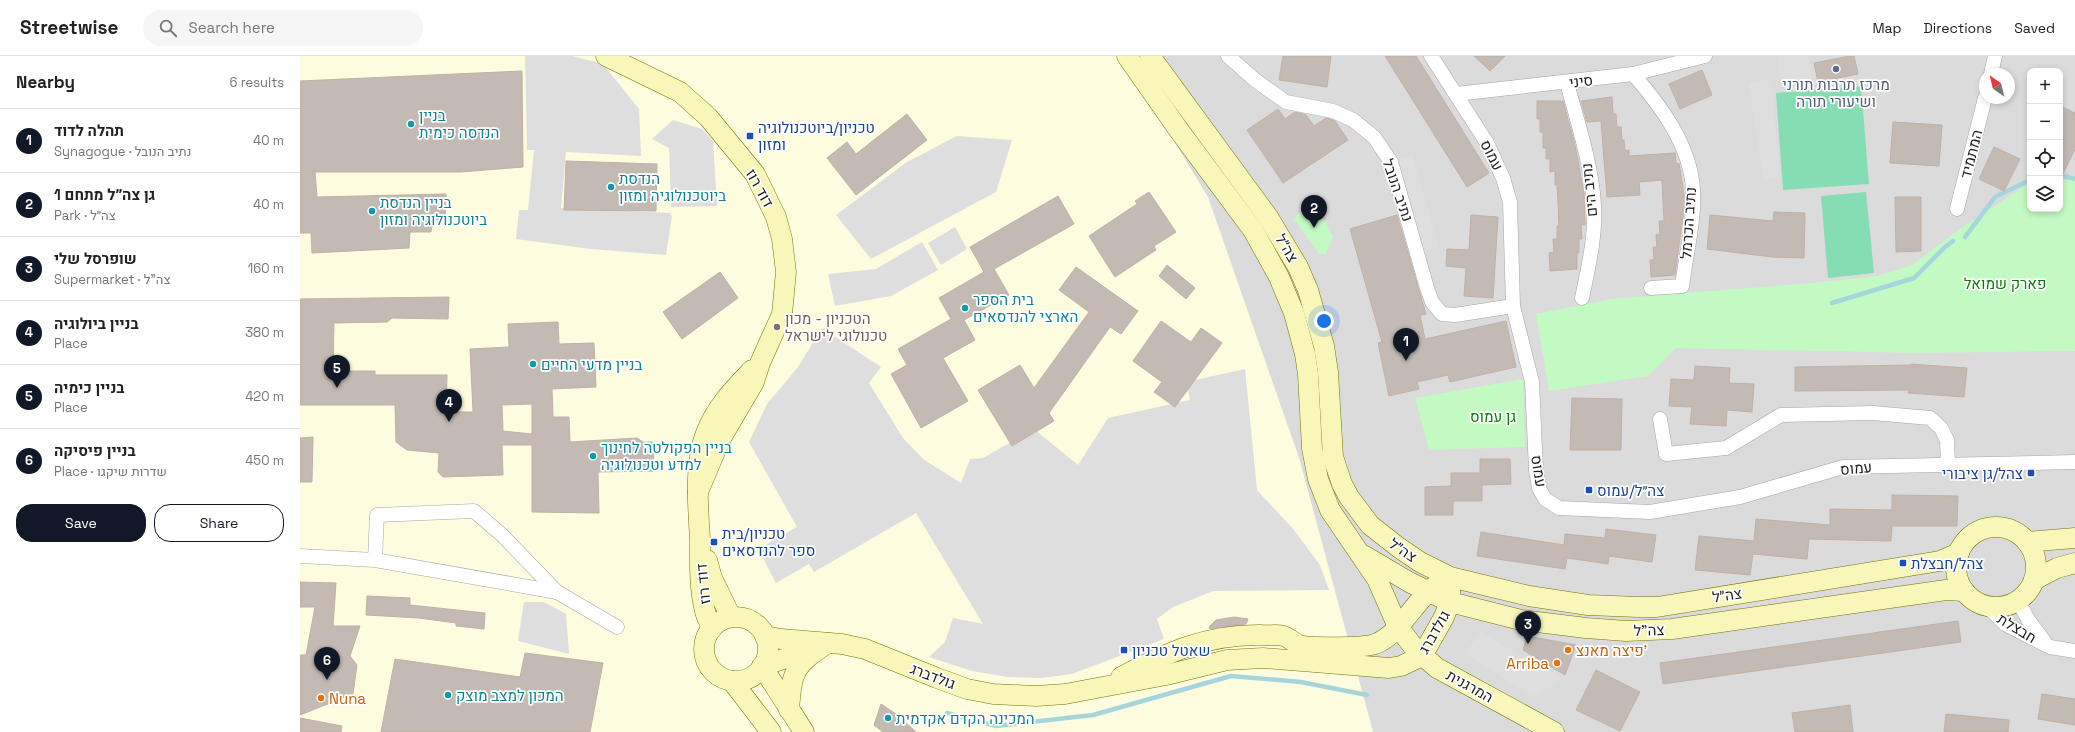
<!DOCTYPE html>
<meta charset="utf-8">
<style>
body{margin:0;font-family:"Space Grotesk",Heebo,sans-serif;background:#f6f6f6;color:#222}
.controls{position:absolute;right:12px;top:12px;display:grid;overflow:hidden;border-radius:8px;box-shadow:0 2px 6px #0003}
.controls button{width:36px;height:36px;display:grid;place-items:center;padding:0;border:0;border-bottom:1px solid #e0e0e0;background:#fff;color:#222;font:20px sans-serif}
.compass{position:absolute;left:1679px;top:12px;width:36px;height:36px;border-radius:50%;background:#fff;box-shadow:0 2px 6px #0003;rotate:325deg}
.you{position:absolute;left:1024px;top:265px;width:14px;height:14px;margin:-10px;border:3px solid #fff;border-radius:50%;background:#1a73e8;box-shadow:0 0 0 6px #1a73e833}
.badge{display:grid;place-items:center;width:26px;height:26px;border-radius:50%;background:#111827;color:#fff;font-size:13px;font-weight:700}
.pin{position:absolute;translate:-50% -33px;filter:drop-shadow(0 1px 2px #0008)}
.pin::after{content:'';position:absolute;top:21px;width:14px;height:12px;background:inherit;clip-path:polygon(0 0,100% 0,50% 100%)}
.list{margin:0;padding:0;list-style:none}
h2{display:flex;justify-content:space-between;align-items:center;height:52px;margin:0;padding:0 16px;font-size:17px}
h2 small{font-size:13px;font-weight:400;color:#767676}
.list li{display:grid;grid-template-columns:26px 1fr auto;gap:12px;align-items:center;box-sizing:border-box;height:64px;padding:0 16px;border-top:1px solid #e0e0e0}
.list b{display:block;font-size:15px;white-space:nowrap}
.list p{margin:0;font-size:13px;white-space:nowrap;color:#767676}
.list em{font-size:13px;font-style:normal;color:#767676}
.actions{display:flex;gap:8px;padding:12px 16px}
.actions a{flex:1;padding:9px 0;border:1px solid #111827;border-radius:16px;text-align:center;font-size:14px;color:#111827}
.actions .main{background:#111827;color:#fff}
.icon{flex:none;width:22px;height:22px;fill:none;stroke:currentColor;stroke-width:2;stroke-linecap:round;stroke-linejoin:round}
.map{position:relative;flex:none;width:1775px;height:676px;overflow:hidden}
header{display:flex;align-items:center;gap:24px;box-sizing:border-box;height:56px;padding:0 20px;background:#fff;border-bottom:1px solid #e0e0e0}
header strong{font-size:19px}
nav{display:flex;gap:22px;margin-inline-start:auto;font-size:14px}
.search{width:280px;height:36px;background:#f6f6f6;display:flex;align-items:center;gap:10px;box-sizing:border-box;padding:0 14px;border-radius:22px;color:#767676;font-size:15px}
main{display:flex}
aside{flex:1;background:#fff}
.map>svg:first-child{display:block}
</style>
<header>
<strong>Streetwise</strong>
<div class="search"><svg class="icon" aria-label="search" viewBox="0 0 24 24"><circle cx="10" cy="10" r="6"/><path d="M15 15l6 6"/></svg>Search here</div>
<nav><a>Map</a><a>Directions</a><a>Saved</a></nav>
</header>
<main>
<aside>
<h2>Nearby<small>6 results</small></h2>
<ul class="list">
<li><span class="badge">1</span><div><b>תהלה לדוד</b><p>Synagogue · נתיב הנובל</p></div><em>40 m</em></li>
<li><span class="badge">2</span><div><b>גן צה״ל מתחם 1</b><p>Park · צה״ל</p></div><em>40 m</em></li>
<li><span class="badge">3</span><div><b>שופרסל שלי</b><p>Supermarket · צה&quot;ל</p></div><em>160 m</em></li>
<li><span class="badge">4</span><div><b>בניין ביולוגיה</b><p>Place</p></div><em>380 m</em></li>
<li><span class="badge">5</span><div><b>בניין כימיה</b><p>Place</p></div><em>420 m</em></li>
<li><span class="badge">6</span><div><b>בניין פיסיקה</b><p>Place · שדרות שיקגו</p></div><em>450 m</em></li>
</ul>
<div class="actions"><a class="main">Save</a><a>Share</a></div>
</aside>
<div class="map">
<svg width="1775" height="676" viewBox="0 0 1775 676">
<rect width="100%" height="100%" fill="#efebe5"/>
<path fill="#dcdbdb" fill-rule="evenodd" d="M 0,0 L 1775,0 L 1775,676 L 1073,676 L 999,402 L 984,360 L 0,676 ZM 1730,15 L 1760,15 L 1760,153 L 1730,153 ZM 1685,18 L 1709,18 L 1709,42 L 1685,42 Z"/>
<polygon fill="#fefcde" points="0,0 822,0 908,141 999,402 1073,676 0,676"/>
<g fill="#c3f9c2">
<polygon points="1775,123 1775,295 1617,297 1376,292 1348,320 1249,335 1236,258 1311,243 1512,227 1577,220 1612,209 1657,175 1725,130 1730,129 1730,153 1760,153 1760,125"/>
<polygon points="1012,142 1033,181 1026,198 1019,198 994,163"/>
<polygon points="1223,323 1225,391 1129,394 1115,342"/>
</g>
<g fill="#84ddb3">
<polygon points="1561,30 1569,128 1483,134 1476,37"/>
<polygon points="1566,136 1574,217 1528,222 1521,140"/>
</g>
<g fill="#dedede">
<polygon points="225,0 272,0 303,8 339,53 341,100 266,96 261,152 371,157 370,159 372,160 366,199 291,193 216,183 219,154 228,154 234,94 227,94"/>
<polygon points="1477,0 1508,0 1512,24 1481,28"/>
<polygon points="1471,23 1480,122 1463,123 1449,28"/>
<polygon points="373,64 402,73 413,85 417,150 371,151 369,92 352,83"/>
<polygon points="657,80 712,84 696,136 571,203 536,159 607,106"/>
<polygon points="1113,100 1139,191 1118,198 1091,106"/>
<polygon points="655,171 667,193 641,209 628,187"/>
<polygon points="622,186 638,214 591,240 535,250 528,218 576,213"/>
<polygon points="522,272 581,311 569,327 603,382 623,403 661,427 670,403 683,402 734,373 778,409 808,362 890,344 886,326 945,313 957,434 994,474 1020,509 1029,534 913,535 873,551 857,563 864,583 772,618 741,622 707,621 672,615 629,601 645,586 653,562 683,568 616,457 514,516 509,508 476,527 458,493 497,471 449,386 467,348 498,311"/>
<polygon points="224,546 244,546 266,558 269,598 218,585"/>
<polygon points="1180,576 1262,623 1234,641 1165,598"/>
</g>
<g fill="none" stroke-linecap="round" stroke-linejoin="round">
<g stroke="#a6d5dc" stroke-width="4.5">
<polyline points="1760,119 1775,123"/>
<polyline points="1665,181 1695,141 1730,124"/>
<polyline points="1532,247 1614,222 1645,191 1653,185"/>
<polyline points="647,657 696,670 793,659 931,620 1001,626 1067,639"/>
</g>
</g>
<g fill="#c4bab4" stroke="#c1b0a7" fill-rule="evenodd">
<polygon points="983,0 1031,0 1027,31 979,24"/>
<polygon points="1085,0 1116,0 1189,117 1167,131"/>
<polygon points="1174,0 1205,0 1190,15"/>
<polygon points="1550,0 1554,0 1558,18 1518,26 1514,7"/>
<polygon points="1402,14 1412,39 1380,53 1369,28"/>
<polygon points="222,15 223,111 161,116 15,116 17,141 146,138 145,165 133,163 131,176 110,176 109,192 12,197 11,177 0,177 0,25"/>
<polygon points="1312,41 1313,58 1316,58 1317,71 1321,71 1322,84 1324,84 1325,95 1329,94 1329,100 1375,97 1376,108 1379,107 1385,145 1375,219 1351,221 1350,204 1354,204 1353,191 1357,191 1356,179 1360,178 1359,165 1364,165 1362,124 1339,126 1340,139 1307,141 1301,65 1287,66 1281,45"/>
<polygon points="1237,45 1263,45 1275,89 1284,137 1285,169 1281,169 1282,183 1279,183 1279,197 1277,197 1277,213 1250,215 1249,197 1254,196 1253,183 1257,183 1257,170 1259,170 1258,146 1257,129 1255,129 1255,115 1250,116 1250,103 1246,103 1246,92 1243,92 1243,76 1240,76 1240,63 1237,63"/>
<polygon points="1760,50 1775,57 1775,93 1760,124"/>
<polygon points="978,53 985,63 995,56 1006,59 1014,70 1026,62 1030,63 1035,65 1048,84 983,127 947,74"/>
<polygon points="607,58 627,84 556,139 527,102 547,86 556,98"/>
<polygon points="1593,66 1642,69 1639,110 1590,107"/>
<polygon points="1694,91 1720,103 1704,135 1679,123"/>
<polygon points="266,105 357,108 356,155 264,154"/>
<polygon points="849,136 876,176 854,190 856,194 815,221 789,180 837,148 835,145"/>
<polygon points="758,140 774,168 694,213 709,239 664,264 675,284 643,302 668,345 621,372 591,318 607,309 598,293 651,263 639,242 684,216 670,191"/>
<polygon points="1595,141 1621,141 1621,195 1596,196"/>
<polygon points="1474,156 1505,157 1504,202 1472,201 1407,193 1410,159 1473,165"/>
<polygon points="1097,159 1126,258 1120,259 1125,283 1206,265 1216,311 1150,326 1148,319 1117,326 1119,333 1089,340 1078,287 1082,286 1050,173"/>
<polygon points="1171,159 1198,161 1193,242 1164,240 1166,212 1146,210 1147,193 1169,194"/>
<polygon points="867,209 895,232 886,243 859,220"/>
<polygon points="776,211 838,255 821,278 810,271 749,357 754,365 712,390 678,334 720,309 734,332 789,256 759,234"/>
<polygon points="420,216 438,242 382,283 363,256"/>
<path d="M 149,241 L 148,263 L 92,262 L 87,266 L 34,267 L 33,315 L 75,315 L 75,319 L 147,319 L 146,356 L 173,356 L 170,293 L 209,291 L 208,268 L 258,266 L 259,288 L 294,287 L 296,331 L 252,333 L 253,361 L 269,361 L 270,386 L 337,382 L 343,386 L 352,386 L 355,415 L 298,416 L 299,457 L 232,456 L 232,389 L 202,389 L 203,419 L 143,421 L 138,416 L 139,397 L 107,394 L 96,386 L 95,349 L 0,349 L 0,243 ZM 232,348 L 232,378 L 203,375 L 202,349 Z"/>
<polygon points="861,265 891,286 901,272 922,287 875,351 854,336 862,326 833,305"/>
<polygon points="1611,308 1667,312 1664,341 1608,337 1609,334 1495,335 1495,311 1611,309"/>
<polygon points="1395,310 1430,312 1429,327 1454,328 1452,356 1427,354 1426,370 1390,368 1392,351 1369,350 1371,323 1394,324"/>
<polygon points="1272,342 1322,343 1321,394 1270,394"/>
<polygon points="13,381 12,426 0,426 0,382"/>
<polygon points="1180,403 1210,403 1211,428 1182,429 1182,445 1153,445 1153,459 1125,459 1125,431 1151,430 1151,417 1180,417"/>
<polygon points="1592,439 1658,440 1657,470 1592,470 1591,485 1509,483 1507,503 1453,498 1450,519 1395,514 1399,480 1454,485 1456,463 1530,469 1530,453 1592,454"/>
<polygon points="1306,473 1356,479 1352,506 1309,500 1308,508 1267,502 1265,513 1177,500 1181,476 1264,489 1265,478 1305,482"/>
<polygon points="0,526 36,527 33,570 60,570 50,600 57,609 53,638 0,659 0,599 6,599 15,551 0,551"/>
<polygon points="67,540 110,542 110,549 185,557 184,573 156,570 156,567 119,562 66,559"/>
<polygon points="934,561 948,563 946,568 910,573 909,571 916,564"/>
<polygon points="1658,565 1661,586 1363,628 1360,607"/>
<polygon points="1227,580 1276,589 1265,619 1223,594"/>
<polygon points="225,597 303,607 290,676 81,676 95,603 220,621"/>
<polygon points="1296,614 1340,636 1320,675 1276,654"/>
<polygon points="1742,638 1775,643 1775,669 1738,663"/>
<polygon points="581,648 596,658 616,676 583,676 574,669"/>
<polygon points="1550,649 1553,676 1495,676 1492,657"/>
<polygon points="1646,658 1709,664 1708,676 1644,676"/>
<polygon points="0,662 42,670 41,676 0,676"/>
</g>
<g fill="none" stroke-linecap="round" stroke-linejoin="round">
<defs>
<g id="street">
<polyline points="928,0 955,24 986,46 1033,55 1053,64 1074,81 1091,106 1127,232 1132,246 1142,258 1155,259 1213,250"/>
<polyline points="1131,0 1187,87 1203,122 1210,146 1213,250 1232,326 1236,414 1239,432 1245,443 1259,452 1350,456 1440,441 1543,411 1775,406"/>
<path d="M 1333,18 C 1361,50 1390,89 1393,133 C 1395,164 1386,198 1382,230 L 1351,232"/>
<polyline points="1691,18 1695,0"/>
<path d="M 1267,27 C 1277,64 1292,110 1294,149 C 1296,179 1288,213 1282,242"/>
<polyline points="1156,38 1333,18 1405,0"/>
<polyline points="1657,153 1685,42"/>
<polyline points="1360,363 1366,398 1426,392 1481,359 1573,357 1630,362 1641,372 1647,384 1648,409"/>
<polyline points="0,500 75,504 257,536"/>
<polyline points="75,504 77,459 174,455 202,479 257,536 317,571"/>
<polyline points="1718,545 1729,565 1744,585"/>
<polyline points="1687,550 1705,568 1750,591 1775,595"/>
</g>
<g id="secondary">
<polyline points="306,0 380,36 408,61 455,118 476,161 482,183 486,216 482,258 460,307 454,326 420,384 398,436"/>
<polyline points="827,0 878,73 953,174 979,221 994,257 1005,298 1008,318 1012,392 1018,423 1030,454 1077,523 1098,571 1116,594 1137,612 1254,676"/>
<polyline points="850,0 968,161 998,211 1008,234 1024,290 1028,316 1033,401 1042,428 1049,441 1070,469 1098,491 1120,506 1150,521 1229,540 1288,549 1338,551 1357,551 1640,505 1659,497"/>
<circle cx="1696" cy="511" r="40"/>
<polyline points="1727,486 1775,482"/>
<polyline points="1065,500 1109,526 1150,546 1221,564 1286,572 1326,575 1372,573 1646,534 1664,535"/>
<polyline points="407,504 412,522 431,561"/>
<polyline points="1734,524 1757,512 1775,507"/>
<circle cx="436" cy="593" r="32"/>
<path d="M 412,572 C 410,566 406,561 405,555 C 399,532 400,506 400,483 C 398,451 394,407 406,377 C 416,351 433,334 452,314"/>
<polyline points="465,580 481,583 542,588 565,593 637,622 667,633 693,638 736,640 765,638 866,619 927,604 963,602 1089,612 1101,610 1122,600 1144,561 1150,546 1150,521"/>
<polyline points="462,610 504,676"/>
<polyline points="462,610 511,594"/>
<path d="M 821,621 C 868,596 907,578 962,579 C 968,580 977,578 983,580 C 989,581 994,587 999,589 C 1008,592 1065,592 1075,588 C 1102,578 1114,543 1138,528"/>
<polyline points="432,625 471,676"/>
<path d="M 489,654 C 492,614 494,609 528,587"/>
</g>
</defs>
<use href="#street" stroke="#a5a5a5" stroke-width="15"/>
<use href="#secondary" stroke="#727406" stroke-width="21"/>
<use href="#street" stroke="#fff" stroke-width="14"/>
<use href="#secondary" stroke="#f8f6b9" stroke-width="20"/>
</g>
<circle fill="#5c6f8a" stroke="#fff" stroke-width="1.5" cx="1536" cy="13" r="4"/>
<g fill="#0f9aa8" stroke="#fff" stroke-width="1.5">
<circle cx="111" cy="68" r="4"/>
<circle cx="311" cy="131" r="4"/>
<circle cx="72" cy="155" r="4"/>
<circle cx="665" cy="252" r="4"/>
<circle cx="233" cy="308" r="4"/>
<circle cx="293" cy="400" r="4"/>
<circle cx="148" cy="639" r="4"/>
<circle cx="588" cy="662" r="4"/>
</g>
<g fill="#1a4fb4" stroke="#fff" stroke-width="1.5">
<rect x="446" y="76" width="8" height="8" rx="2"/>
<rect x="1727" y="413" width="8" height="8" rx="2"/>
<rect x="1285" y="430" width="8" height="8" rx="2"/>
<rect x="410" y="482" width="8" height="8" rx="2"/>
<rect x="1599" y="503" width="8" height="8" rx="2"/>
<rect x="820" y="590" width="8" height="8" rx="2"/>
</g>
<circle fill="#8d6e63" stroke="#fff" stroke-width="1.5" cx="477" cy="271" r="4"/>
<g fill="#e8710a" stroke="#fff" stroke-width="1.5">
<circle cx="1268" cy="594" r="4"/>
<circle cx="1257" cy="607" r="4"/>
<circle cx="21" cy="642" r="4"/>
</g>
<g text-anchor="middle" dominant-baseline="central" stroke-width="3.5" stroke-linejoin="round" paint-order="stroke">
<g font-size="15" fill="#1e1e1e" stroke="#fff">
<text transform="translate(1281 25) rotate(-7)">סיני</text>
<text transform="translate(1671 98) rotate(-76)">המתמיד</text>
<text transform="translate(1192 99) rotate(63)">עמוס</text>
<text transform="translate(460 132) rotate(61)">דוד רוז</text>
<text transform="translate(1098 134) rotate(71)">נתיב הנובל</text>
<text transform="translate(1289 134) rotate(-96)">נתיב הים</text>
<text transform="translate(1388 167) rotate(-86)">נתיב הכרמל</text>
<text transform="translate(987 192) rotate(60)">צה״ל</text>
<text transform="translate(1556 412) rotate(-5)">עמוס</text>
<text transform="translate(1239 415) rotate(81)">עמוס</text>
<text transform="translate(1103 494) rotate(34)">צה״ל</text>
<text transform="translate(403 528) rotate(-96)">דוד רוז</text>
<text transform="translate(1427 539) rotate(-9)">צה״ל</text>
<text transform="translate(1717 572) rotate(31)">חבצלת</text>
<text transform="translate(1349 574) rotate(-2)">צה"ל</text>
<text transform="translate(1134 576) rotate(-60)">גולדברג</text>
<text transform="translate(633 620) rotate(21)">גולדברג</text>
<text transform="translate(1170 630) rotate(29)">המרגנית</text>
</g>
<g font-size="15" fill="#4e5e75" stroke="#fff">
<text x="1536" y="28">מרכז תרבות תורני<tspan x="1536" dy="17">ושיעורי תורה</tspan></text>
</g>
<g font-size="15" fill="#0d838f" stroke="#fff" text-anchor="start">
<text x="119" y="59">בניין<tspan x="119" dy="17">הנדסה כימית</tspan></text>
<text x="319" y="122">הנדסת<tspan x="319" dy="17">ביוטכנולוגיה ומזון</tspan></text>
<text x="80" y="146">בניין הנדסת<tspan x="80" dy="17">ביוטכנולוגיה ומזון</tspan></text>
<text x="673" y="243">בית הספר<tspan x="673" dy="17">הארצי להנדסאים</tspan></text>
<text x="241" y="308">בניין מדעי החיים</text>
<text x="301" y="391">בניין הפקולטה לחינוך<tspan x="301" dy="17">למדע וטכנולוגיה</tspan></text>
<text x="156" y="639">המכון למצב מוצק</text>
<text x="596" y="662">המכינה הקדם אקדמית</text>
</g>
<g font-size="15" fill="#164399" stroke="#fff" text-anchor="start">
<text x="458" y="71">טכניון/ביוטכנולוגיה<tspan x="458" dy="17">ומזון</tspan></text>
<text x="1723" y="417" text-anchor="end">צהל/גן ציבורי</text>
<text x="1297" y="434">צה״ל/עמוס</text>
<text x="422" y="477">טכניון/בית<tspan x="422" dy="17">ספר להנדסאים</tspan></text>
<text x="1611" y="507">צהל/חבצלת</text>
<text x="832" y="594">שאטל טכניון</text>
</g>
<g font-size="15" fill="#0e7b0d" stroke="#fff">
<text x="1705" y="227">פארק שמואל</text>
<text x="1193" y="360">גן עמוס</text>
</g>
<g font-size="15" fill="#785e54" stroke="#fff" text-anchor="start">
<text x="485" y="262">הטכניון - מכון<tspan x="485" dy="17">טכנולוגי לישראל</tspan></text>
</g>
<g font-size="15" fill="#c56008" stroke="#fff" text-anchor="start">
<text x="1276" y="594">פיצה מאנצ'</text>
<text x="1249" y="607" text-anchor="end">Arriba</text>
<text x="29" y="642">Nuna</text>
</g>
</g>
</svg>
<div class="controls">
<button>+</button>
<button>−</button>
<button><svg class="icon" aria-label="locate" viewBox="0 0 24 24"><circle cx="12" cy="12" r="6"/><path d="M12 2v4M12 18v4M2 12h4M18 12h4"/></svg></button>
<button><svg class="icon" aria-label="layers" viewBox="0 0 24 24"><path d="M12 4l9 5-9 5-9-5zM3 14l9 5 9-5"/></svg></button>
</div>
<svg class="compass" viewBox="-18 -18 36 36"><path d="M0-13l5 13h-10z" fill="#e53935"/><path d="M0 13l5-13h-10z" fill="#767676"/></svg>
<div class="you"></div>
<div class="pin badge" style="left:1106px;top:305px">1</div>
<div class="pin badge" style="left:1014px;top:172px">2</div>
<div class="pin badge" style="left:1228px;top:588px">3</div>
<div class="pin badge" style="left:149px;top:366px">4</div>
<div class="pin badge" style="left:37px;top:332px">5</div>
<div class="pin badge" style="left:27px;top:624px">6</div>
</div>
</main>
